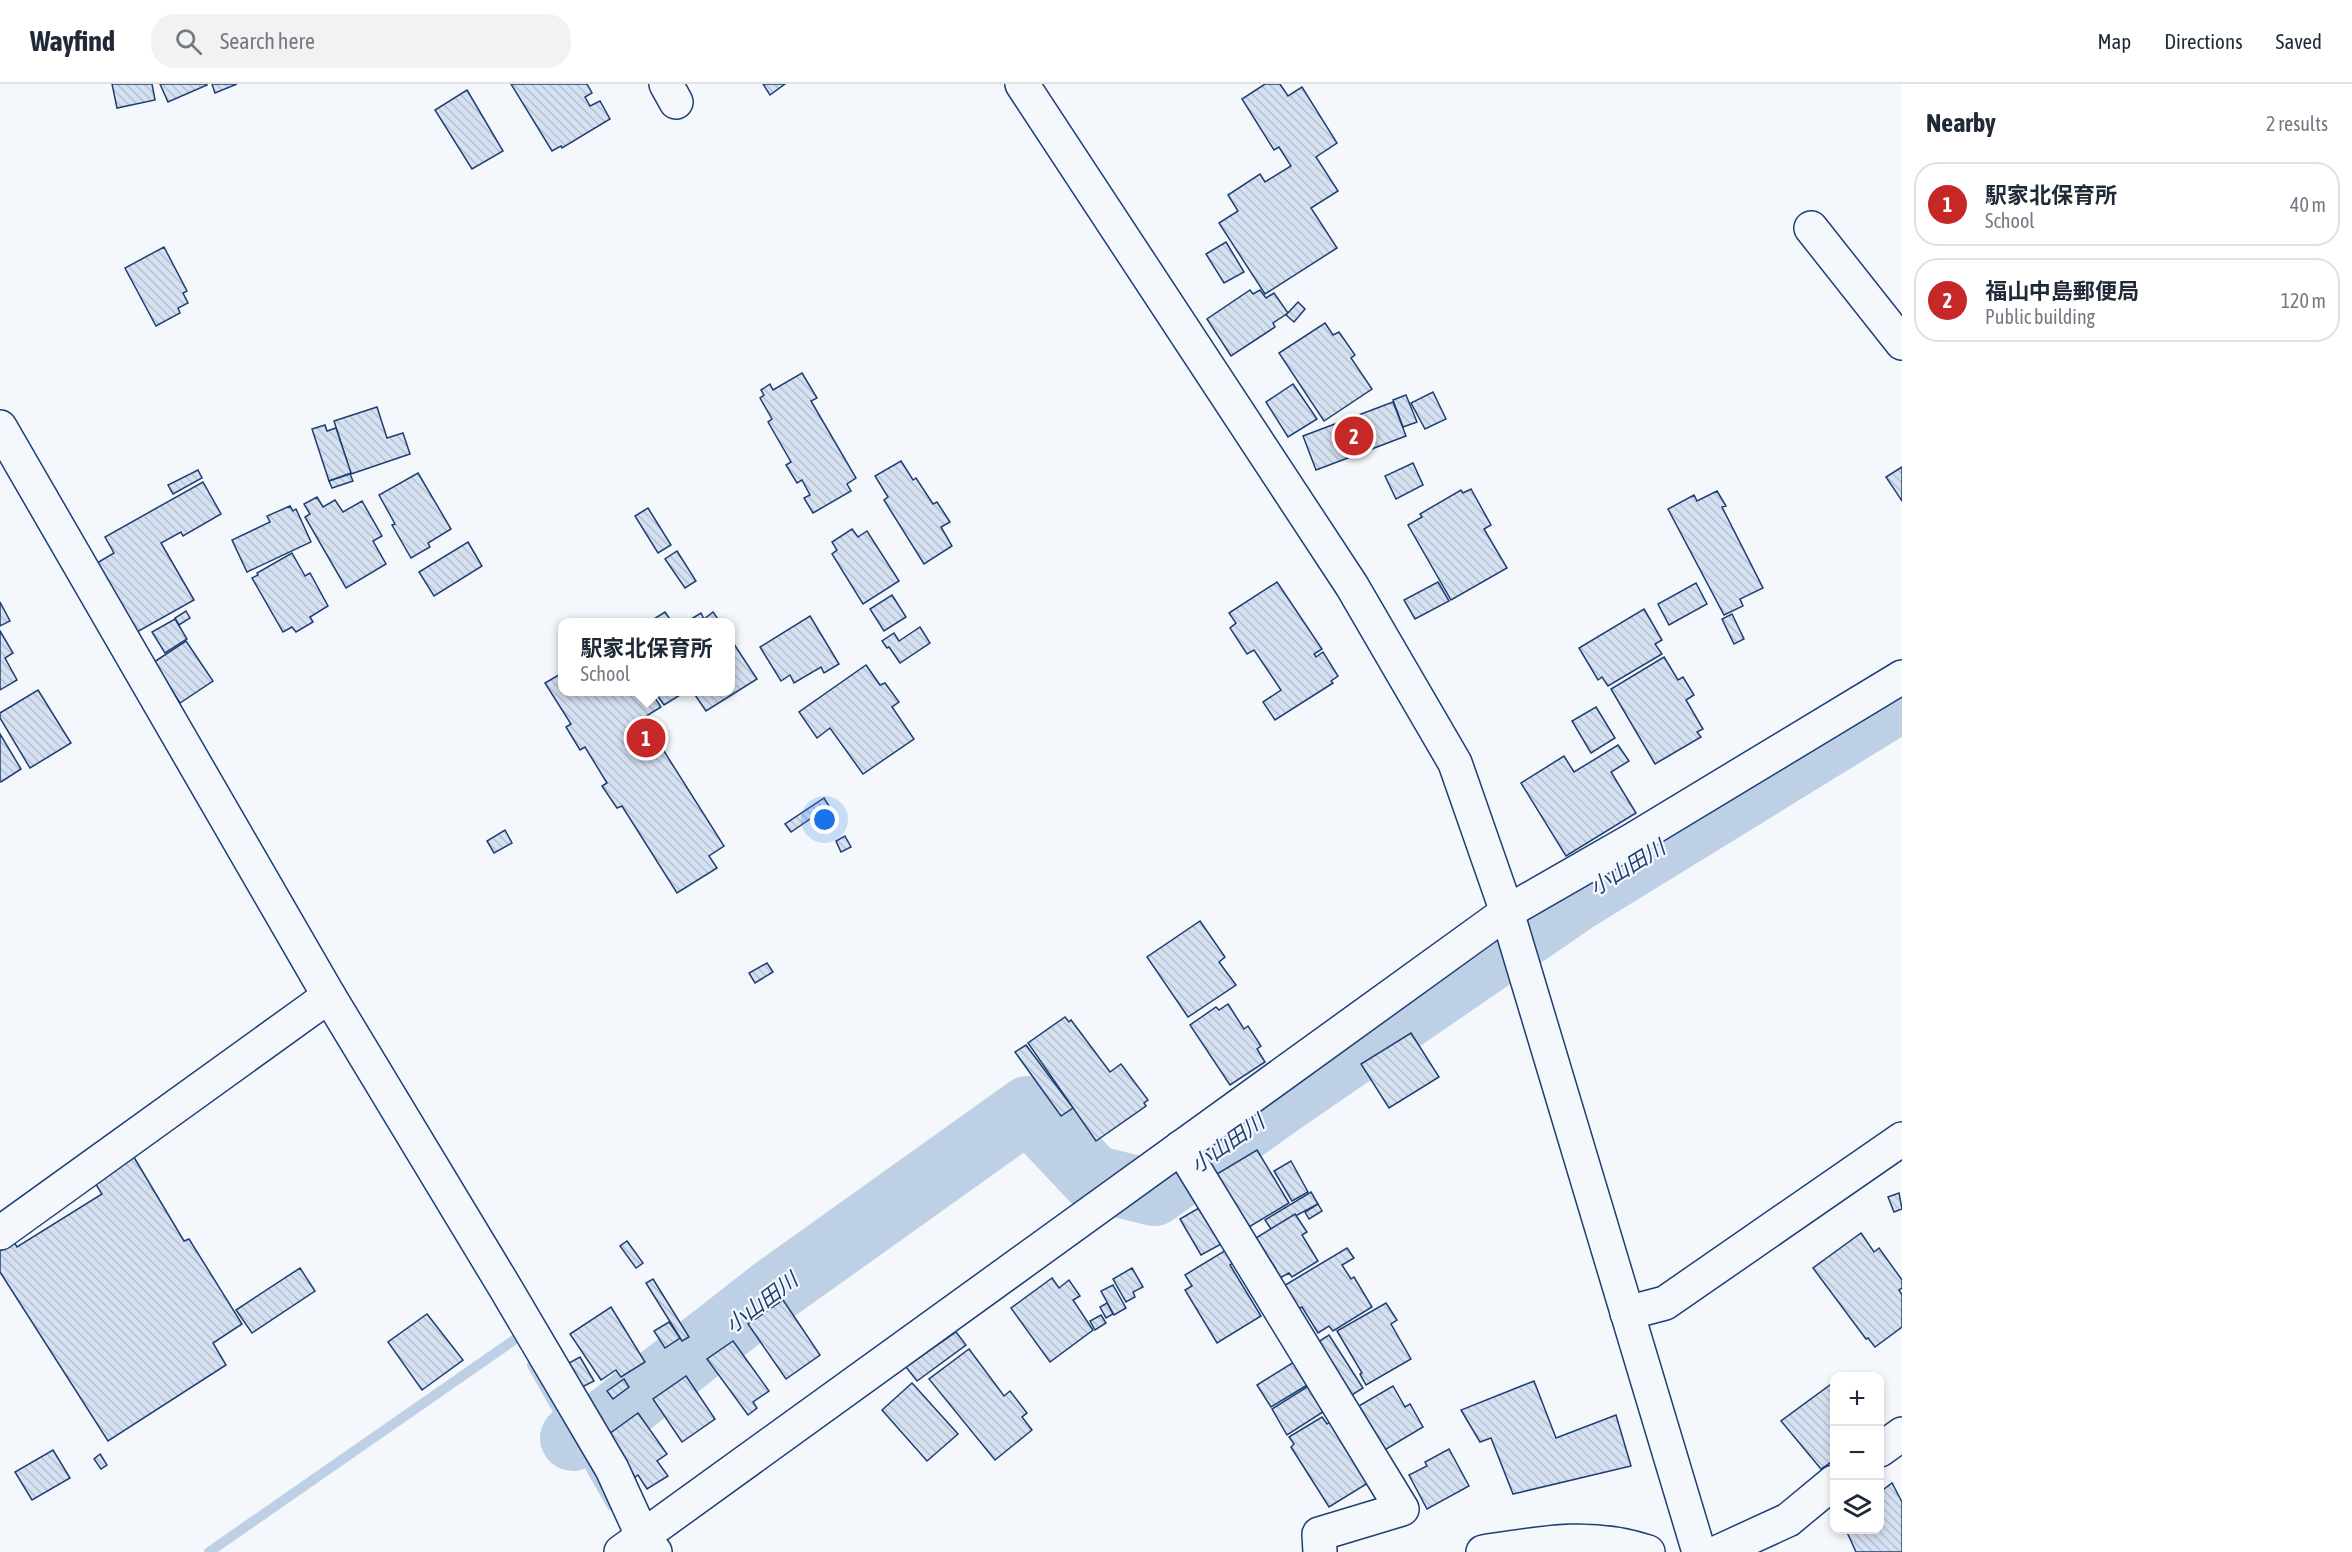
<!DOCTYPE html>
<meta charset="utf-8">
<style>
body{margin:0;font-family:"Asap Condensed","Noto Sans JP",sans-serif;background:#f2f2f3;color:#1f2937}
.controls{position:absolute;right:18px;bottom:18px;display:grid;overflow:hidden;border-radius:12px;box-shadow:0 3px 9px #0003}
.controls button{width:54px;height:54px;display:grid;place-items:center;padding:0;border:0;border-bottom:2px solid #e0e1e3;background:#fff;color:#1f2937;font:30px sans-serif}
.you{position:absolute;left:825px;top:736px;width:21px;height:21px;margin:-15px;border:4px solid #fff;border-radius:50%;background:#1a73e8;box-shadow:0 0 0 9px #1a73e833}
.badge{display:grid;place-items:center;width:39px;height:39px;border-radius:50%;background:#c62828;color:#fff;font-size:20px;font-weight:700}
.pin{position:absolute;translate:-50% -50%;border:3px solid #fff;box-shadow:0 2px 6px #0006}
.popup{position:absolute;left:558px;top:534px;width:177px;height:78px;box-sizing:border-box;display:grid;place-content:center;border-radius:12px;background:#fff;filter:drop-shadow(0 2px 4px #0005);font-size:20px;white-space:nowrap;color:#747a83}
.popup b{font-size:22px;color:#1f2937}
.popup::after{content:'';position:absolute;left:50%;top:100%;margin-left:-12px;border:12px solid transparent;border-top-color:#fff}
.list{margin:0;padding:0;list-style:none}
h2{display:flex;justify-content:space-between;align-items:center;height:78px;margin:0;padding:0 24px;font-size:26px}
h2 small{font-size:20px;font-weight:400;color:#747a83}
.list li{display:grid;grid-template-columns:39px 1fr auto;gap:18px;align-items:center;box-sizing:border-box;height:84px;margin:0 12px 12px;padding:0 12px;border:2px solid #e0e1e3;border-radius:24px}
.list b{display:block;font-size:22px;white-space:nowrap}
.list p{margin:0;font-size:20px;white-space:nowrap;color:#747a83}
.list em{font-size:20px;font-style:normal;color:#747a83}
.icon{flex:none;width:33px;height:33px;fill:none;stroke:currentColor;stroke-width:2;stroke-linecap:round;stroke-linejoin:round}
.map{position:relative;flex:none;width:1902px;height:1468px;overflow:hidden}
header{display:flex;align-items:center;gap:36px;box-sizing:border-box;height:84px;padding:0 30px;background:#fff;border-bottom:2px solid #e0e1e3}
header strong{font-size:28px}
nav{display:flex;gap:33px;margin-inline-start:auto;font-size:21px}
.search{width:420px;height:54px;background:#f2f2f3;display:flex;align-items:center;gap:15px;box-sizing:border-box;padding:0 21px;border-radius:24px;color:#747a83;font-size:22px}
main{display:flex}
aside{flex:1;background:#fff}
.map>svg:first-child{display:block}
</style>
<header>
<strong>Wayfind</strong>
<div class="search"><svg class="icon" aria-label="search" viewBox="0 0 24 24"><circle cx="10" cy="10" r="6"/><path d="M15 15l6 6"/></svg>Search here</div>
<nav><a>Map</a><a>Directions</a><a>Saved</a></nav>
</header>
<main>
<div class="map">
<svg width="1902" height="1468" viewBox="0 0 1902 1468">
<defs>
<pattern id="building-back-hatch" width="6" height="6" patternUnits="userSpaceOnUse" patternTransform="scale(1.5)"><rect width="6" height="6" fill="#d5e0f0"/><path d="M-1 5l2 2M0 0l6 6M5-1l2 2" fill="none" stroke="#b6c1d1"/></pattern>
</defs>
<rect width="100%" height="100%" fill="#f4f7fb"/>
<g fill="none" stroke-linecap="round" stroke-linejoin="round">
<g stroke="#bed0e5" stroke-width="10">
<polyline points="532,1281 612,1422"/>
<polyline points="209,1468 517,1254"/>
</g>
<polyline stroke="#bed0e5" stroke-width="66" points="573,1354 607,1337 776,1205 1028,1025 1093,1094 1154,1109 1275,1022 1574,816 1902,614"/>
</g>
<g fill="url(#building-back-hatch)" stroke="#1d3f73" stroke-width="1.5">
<polygon points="112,0 152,0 155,16 117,24"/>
<polygon points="160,0 207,0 207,1 168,18"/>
<polygon points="212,0 237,0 215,9"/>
<polygon points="511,0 587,0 592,9 585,13 590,22 600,17 610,35 562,64 561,62 552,67"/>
<polygon points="763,0 785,0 770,11"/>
<polygon points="1265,0 1280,0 1288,12 1302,3 1337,59 1316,73 1338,107 1311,124 1337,164 1265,210 1219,139 1238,127 1228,111 1260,90 1265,98 1291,82 1279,63 1274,66 1242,15"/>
<polygon points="467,6 503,67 472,85 435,26"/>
<polygon points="1226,158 1244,188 1224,199 1206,170"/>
<polygon points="164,163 187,207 183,209 188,219 178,224 180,229 156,242 125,184"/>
<polygon points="1250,206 1253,210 1260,206 1266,214 1274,209 1288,229 1273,239 1275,243 1231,272 1207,235"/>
<polygon points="1298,218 1305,225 1294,238 1286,231"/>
<polygon points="1325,239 1333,251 1339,248 1355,271 1351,274 1372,305 1324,337 1279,269"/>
<polygon points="802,289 817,314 811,317 856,394 847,400 851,407 813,429 804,414 810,411 802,396 797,399 786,381 791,378 768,338 772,335 760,314 764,311 761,306 770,300 773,306"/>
<polygon points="1293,300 1317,335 1288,353 1266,318"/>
<polygon points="1433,308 1446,335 1425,345 1411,319"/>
<polygon points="1406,311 1417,338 1403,343 1393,316"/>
<polygon points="1393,318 1406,352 1316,386 1303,352"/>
<polygon points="377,323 387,354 403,349 410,370 351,390 334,337"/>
<polygon points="325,341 327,347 336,344 351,389 329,397 312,345"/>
<polygon points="901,377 913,396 916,394 933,420 937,418 950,438 941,443 952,462 924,480 884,416 888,413 875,392"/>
<polygon points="1413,379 1423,401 1396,415 1385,392"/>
<polygon points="1902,383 1902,417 1886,393"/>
<polygon points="198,386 202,394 173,410 168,401"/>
<polygon points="418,389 451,445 428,459 430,463 411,474 392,441 395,440 379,411"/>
<polygon points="350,390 353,397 332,404 329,397"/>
<polygon points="203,398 221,430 183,452 181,448 161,459 194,516 137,548 97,479 114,469 105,453"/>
<polygon points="1471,405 1491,441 1484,445 1507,484 1451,516 1408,441 1422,433 1420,430 1461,406 1463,409"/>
<polygon points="1717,407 1726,422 1722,423 1763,504 1740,515 1743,522 1724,531 1668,425 1694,411 1697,417"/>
<polygon points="317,413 323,423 335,416 343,428 362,417 382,452 373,457 386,480 346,504 305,433 310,430 304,420"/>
<polygon points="290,422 293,427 296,425 311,458 247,488 232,456 270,438 267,432"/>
<polygon points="648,424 671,461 658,469 635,432"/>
<polygon points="852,445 858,453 867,447 899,497 863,520 832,470 837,466 832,458"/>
<polygon points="468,458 482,482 434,512 419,488"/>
<polygon points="677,467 696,497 685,504 665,475"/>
<polygon points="292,469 305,492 310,489 328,522 310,533 313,538 296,548 292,543 283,548 252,494 258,491 257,489"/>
<polygon points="1277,498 1322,565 1314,570 1316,573 1323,568 1338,592 1331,597 1333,599 1275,636 1263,618 1281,606 1254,566 1247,570 1230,544 1236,539 1229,529"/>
<polygon points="1438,498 1449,517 1415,535 1404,516"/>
<polygon points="1696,499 1707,520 1669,541 1658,520"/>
<polygon points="892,511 906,533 884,547 870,525"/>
<polygon points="0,518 10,537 0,542"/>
<polygon points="1644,525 1662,556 1655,560 1662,570 1608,602 1602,593 1598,596 1579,564"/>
<polygon points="186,527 190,534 179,541 175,534"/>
<polygon points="665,528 672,538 649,538"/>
<polygon points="713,528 720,538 686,538 701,529 704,535"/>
<polygon points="1732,530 1744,555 1734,560 1722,535"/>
<polygon points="810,532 839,580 824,589 821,583 794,599 790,591 781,597 760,563"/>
<polygon points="175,535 187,555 165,569 152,548"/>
<polygon points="920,543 930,559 900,579 889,563 887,564 882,557 894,549 899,557"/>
<polygon points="0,547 13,569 5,574 17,596 0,606"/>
<polygon points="730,554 757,595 706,627 693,608 730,608"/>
<polygon points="186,557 213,597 180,619 154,578"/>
<polygon points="1664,573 1678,596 1683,593 1694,611 1686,616 1703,645 1697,648 1701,653 1655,680 1611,605"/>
<polygon points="866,581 880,601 885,599 899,618 892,623 914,655 863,690 830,644 817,654 799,628"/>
<polygon points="562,589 562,608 627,609 651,608 661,623 643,634 724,762 709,772 717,784 677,809 622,722 617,724 602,702 607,699 585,663 580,666 566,643 571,640 545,599"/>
<polygon points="38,606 71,659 30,684 0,634 0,629"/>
<polygon points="655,608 685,608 664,621"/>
<polygon points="1596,623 1615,654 1591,669 1572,637"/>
<polygon points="0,650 21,685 1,698 0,697"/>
<polygon points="1618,661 1629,677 1611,688 1636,729 1566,772 1521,699 1564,672 1574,688"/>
<polygon points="824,714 829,722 791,748 785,740"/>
<polygon points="505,746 512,759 494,769 487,757"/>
<polygon points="845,752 851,763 841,768 836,757"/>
<polygon points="1200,837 1225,873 1219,878 1236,901 1188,933 1147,873"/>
<polygon points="767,879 773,888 755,899 749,889"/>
<polygon points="1228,920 1244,945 1248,942 1261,962 1257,965 1265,978 1230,1001 1190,941 1216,923 1219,926"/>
<polygon points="1065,933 1069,938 1071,936 1110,988 1121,980 1148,1016 1144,1019 1146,1022 1096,1057 1028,959"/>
<polygon points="1411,949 1439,993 1389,1024 1361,980"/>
<polygon points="1026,961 1073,1024 1061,1032 1015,968"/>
<polygon points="1257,1066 1289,1119 1249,1143 1217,1090"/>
<polygon points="132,1070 184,1157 189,1155 242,1240 213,1259 226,1281 108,1357 0,1188 0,1167 14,1158 17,1163 102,1110 92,1094"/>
<polygon points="1291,1077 1308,1108 1292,1117 1274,1087"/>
<polygon points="1311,1108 1318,1120 1271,1145 1265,1136"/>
<polygon points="1899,1109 1902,1125 1894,1128 1888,1113"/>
<polygon points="1318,1120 1322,1127 1309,1135 1305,1128"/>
<polygon points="1204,1121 1225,1158 1201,1171 1180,1135"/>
<polygon points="1295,1130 1307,1148 1302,1151 1318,1177 1292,1193 1289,1189 1278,1195 1274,1187 1276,1185 1256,1154"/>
<polygon points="1861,1149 1874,1168 1879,1164 1902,1196 1902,1204 1899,1206 1902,1211 1902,1243 1875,1263 1868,1254 1866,1255 1813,1184"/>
<polygon points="627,1157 643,1179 636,1184 620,1162"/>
<polygon points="1347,1164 1354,1174 1342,1181 1351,1195 1354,1193 1372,1223 1333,1247 1329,1242 1318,1249 1302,1223 1296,1226 1282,1203"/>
<polygon points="1226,1166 1233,1179 1230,1181 1261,1232 1217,1259 1185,1206 1192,1202 1185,1191"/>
<polygon points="300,1184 315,1207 252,1249 236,1226"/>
<polygon points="1132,1184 1143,1203 1133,1208 1135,1213 1126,1218 1113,1195"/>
<polygon points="1052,1194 1059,1204 1069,1196 1080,1212 1073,1216 1093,1246 1050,1278 1011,1224"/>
<polygon points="653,1195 689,1253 682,1257 646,1199"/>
<polygon points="1113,1201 1126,1224 1114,1231 1101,1207"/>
<polygon points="783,1216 820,1271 786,1295 748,1240"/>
<polygon points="1107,1219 1113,1230 1106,1234 1100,1223"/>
<polygon points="1386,1219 1397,1236 1391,1240 1411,1275 1366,1301 1360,1290 1362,1289 1337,1247"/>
<polygon points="611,1223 645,1278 621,1293 616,1286 601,1296 570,1250"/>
<polygon points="427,1230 463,1276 422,1306 388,1258"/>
<polygon points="1101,1231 1106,1239 1095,1246 1090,1237"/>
<polygon points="669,1238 680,1254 665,1264 654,1247"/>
<polygon points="956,1248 966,1261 917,1297 906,1283"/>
<polygon points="1329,1251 1363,1304 1347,1314 1315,1260"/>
<polygon points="733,1257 769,1307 753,1318 757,1324 748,1331 707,1275"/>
<polygon points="969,1265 1004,1312 1010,1307 1027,1329 1022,1333 1032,1346 995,1376 929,1295"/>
<polygon points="580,1273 594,1297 582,1303 569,1279"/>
<polygon points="1294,1278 1309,1300 1271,1323 1257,1301"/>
<polygon points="686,1292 715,1335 682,1358 653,1315"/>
<polygon points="624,1295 629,1303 613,1315 607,1307"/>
<polygon points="1534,1297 1556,1354 1616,1331 1631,1382 1513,1410 1491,1354 1480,1358 1461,1326"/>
<polygon points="1834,1298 1834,1376 1821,1385 1781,1337"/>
<polygon points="912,1299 958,1350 927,1377 882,1326"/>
<polygon points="1310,1301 1326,1326 1287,1351 1272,1325"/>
<polygon points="1393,1302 1405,1323 1410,1320 1423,1343 1383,1367 1357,1323"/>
<polygon points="638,1329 667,1370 657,1377 668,1392 647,1405 638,1391 634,1394 605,1353"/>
<polygon points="1322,1333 1327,1340 1330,1338 1368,1399 1329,1423 1291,1363 1294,1360 1289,1353"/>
<polygon points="1449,1365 1469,1402 1427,1425 1409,1391 1427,1382 1425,1378"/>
<polygon points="53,1366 70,1394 32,1416 15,1388"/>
<polygon points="100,1370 107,1381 101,1385 94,1375"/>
<polygon points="1880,1395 1884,1405 1892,1399 1902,1418 1902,1468 1856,1468 1846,1446 1880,1446"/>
</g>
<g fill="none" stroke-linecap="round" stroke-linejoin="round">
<defs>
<g id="street">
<polyline points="666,0 676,18"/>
<polyline points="1811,144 1902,259"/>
<polyline points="0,343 329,912 506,1205 612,1385 643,1453 655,1468"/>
<polyline points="1181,1063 1402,1425 1319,1450 1320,1468"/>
<polyline points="0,1149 329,912"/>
<polyline points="1880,1366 1902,1350"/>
<polyline points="621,1468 1507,828 1634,755 1902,593"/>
<path d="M 1483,1468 C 1541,1459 1591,1449 1648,1468"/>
<polyline points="1718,1468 1788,1436 1834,1398"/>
</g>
<g id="secondary">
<polyline points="1022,0 1352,502 1455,679 1507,828 1699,1468"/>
<polyline points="1627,1229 1665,1219 1902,1055"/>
</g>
</defs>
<use href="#street" stroke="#1d3f73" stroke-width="36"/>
<use href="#secondary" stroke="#1d3f73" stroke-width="36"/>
<use href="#street" stroke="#f4f7fb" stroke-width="33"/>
<use href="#secondary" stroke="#f4f7fb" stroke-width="33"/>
</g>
<g text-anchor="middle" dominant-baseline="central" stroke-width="4.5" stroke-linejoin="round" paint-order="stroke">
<g font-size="21" font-style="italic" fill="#1d3f73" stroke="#f4f7fb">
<text transform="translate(1627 783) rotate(-32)">小山田川</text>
<text transform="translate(1227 1059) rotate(-35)">小山田川</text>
<text transform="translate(761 1218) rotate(-37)">小山田川</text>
</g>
</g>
</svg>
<div class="controls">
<button>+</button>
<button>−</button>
<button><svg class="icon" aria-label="layers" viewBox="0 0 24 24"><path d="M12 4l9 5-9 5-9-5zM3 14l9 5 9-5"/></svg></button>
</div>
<div class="you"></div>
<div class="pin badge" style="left:646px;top:654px">1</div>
<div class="popup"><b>駅家北保育所</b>School</div>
<div class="pin badge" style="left:1354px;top:352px">2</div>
</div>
<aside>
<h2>Nearby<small>2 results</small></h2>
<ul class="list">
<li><span class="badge">1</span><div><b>駅家北保育所</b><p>School</p></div><em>40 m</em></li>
<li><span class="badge">2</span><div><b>福山中島郵便局</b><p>Public building</p></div><em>120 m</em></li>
</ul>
</aside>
</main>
